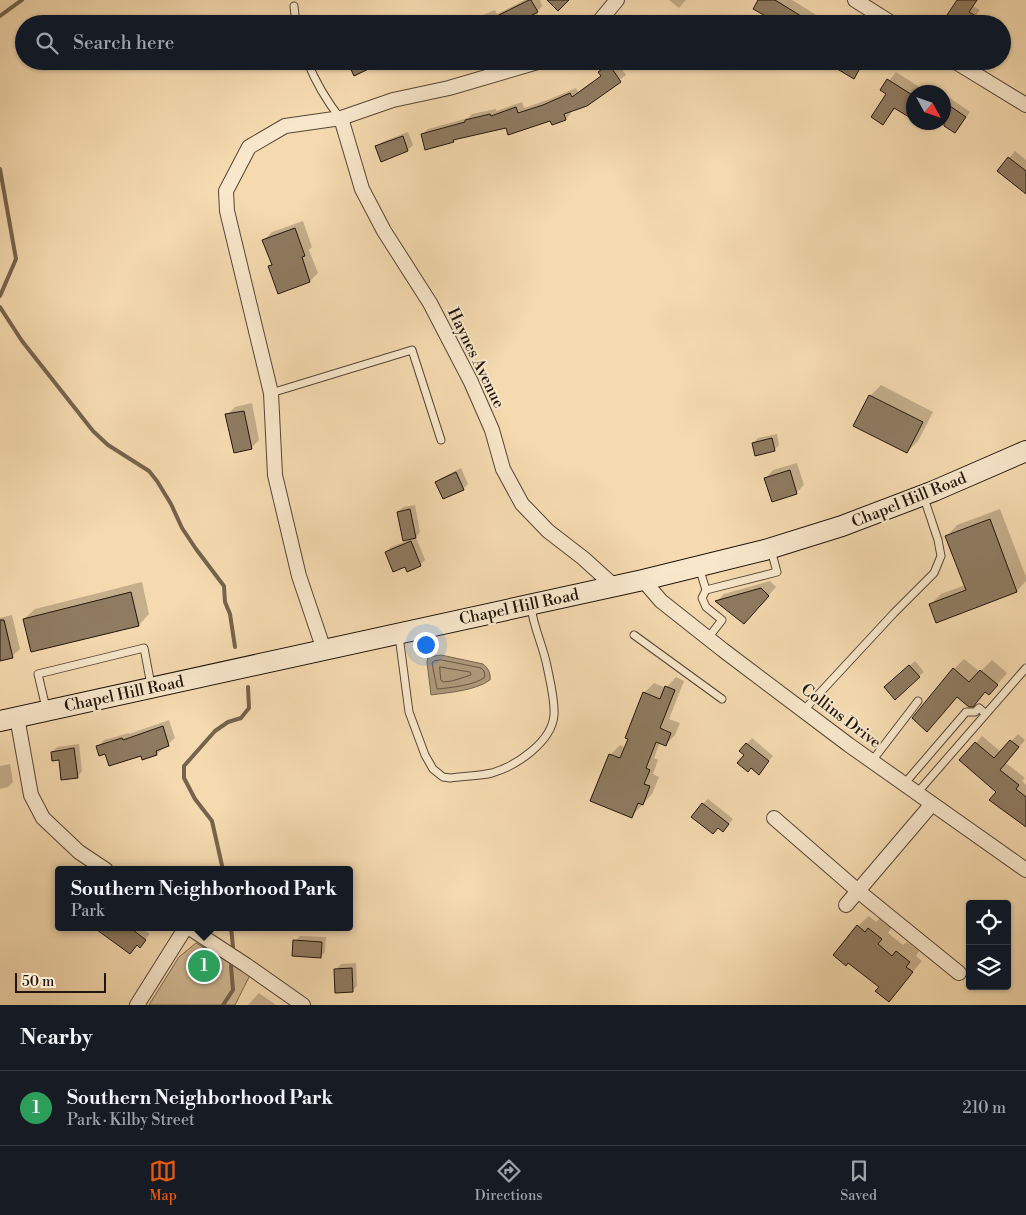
<!DOCTYPE html>
<meta charset="utf-8">
<style>
body{margin:0;font-family:"Libre Bodoni",serif;background:#242831;color:#f1f3f6}
.controls{position:absolute;right:15px;bottom:15px;display:grid;overflow:hidden;border-radius:5px;box-shadow:0 1px 4px #0004}
.controls button{width:45px;height:45px;display:grid;place-items:center;padding:0;border:0;border-bottom:1px solid #363941;background:#171b24;color:#f1f3f6;font:25px sans-serif}
.compass{position:absolute;left:906px;top:85px;width:45px;height:45px;border-radius:50%;background:#171b24;box-shadow:0 1px 4px #0004;rotate:130deg}
.scale{position:absolute;left:15px;bottom:12px;width:91px;box-sizing:border-box;padding-left:5px;border:2px solid #21150d;border-top:0;font-size:14px;line-height:18px;white-space:nowrap;color:#21150d;-webkit-text-stroke:4px #f8e7cb;paint-order:stroke}
.you{position:absolute;left:425px;top:644px;width:18px;height:18px;margin:-12px;border:4px solid #fff;border-radius:50%;background:#1a73e8;box-shadow:0 0 0 8px #1a73e833}
.badge{display:grid;place-items:center;width:32px;height:32px;border-radius:50%;background:#ea580c;color:#fff;font-size:16px;font-weight:700}
.pin{position:absolute;translate:-50% -50%;border:2px solid #fff;box-shadow:0 1px 5px #0006}
.popup{position:absolute;left:55px;top:866px;width:298px;height:65px;box-sizing:border-box;display:grid;place-content:center;border-radius:5px;background:#171b24;filter:drop-shadow(0 1px 4px #0005);font-size:16px;white-space:nowrap;color:#9ea1a6}
.popup b{font-size:19px;color:#f1f3f6}
.popup::after{content:'';position:absolute;left:50%;top:100%;margin-left:-10px;border:10px solid transparent;border-top-color:#171b24}
.list{margin:0;padding:0;list-style:none}
h2{display:flex;justify-content:space-between;align-items:center;height:65px;margin:0;padding:0 20px;font-size:21px}
h2 small{font-size:16px;font-weight:400;color:#9ea1a6}
.list li{display:grid;grid-template-columns:32px 1fr auto;gap:15px;align-items:center;box-sizing:border-box;height:75px;padding:0 20px;border-top:1px solid #363941}
.list b{display:block;font-size:19px;white-space:nowrap}
.list p{margin:0;font-size:16px;white-space:nowrap;color:#9ea1a6}
.list em{font-size:16px;font-style:normal;color:#9ea1a6}
.icon{flex:none;width:28px;height:28px;fill:none;stroke:currentColor;stroke-width:2;stroke-linecap:round;stroke-linejoin:round}
.map{position:relative;flex:none;width:1026px;height:1005px;overflow:hidden}
.search{position:absolute;background:#171b24;box-shadow:0 1px 4px #0004;left:15px;right:15px;top:15px;height:55px;display:flex;align-items:center;gap:12px;box-sizing:border-box;padding:0 18px;border-radius:28px;color:#9ea1a6;font-size:19px}
.sheet{height:140px;background:#171b24}
nav{display:flex;justify-content:space-around;align-items:center;box-sizing:border-box;height:70px;border-top:1px solid #363941;background:#171b24;font-size:14px;color:#9ea1a6}
nav a{display:grid;justify-items:center;gap:2px}
nav .on{color:#ea580c}
.map>svg:first-child{display:block}
</style>
<div class="map">
<svg width="1026" height="1005" viewBox="0 0 1026 1005">
<rect width="100%" height="100%" fill="#f5daaf"/>
<filter id="stains"><feTurbulence type="fractalNoise" baseFrequency=".004" numOctaves="4"/><feColorMatrix values="0 0 0 0 .2 0 0 0 0 .09 0 0 0 0 .02 0 0 0 .5 -.17"/></filter>
<radialGradient id="worn" r=".72"><stop offset=".6" stop-color="#630" stop-opacity="0"/><stop offset="1" stop-color="#630" stop-opacity=".3"/></radialGradient>
<polygon fill="#d1b993" stroke="#796750" points="196,943 250,975 235,1005 149,1005 179,957"/>
<path fill="#ad9778" stroke="#75634d" d="M 441,655 L 483,664 C 488,668 491,673 490,680 C 474,691 451,692 431,695 L 427,662 L 428,657 Z"/>
<g fill="#0003">
<polygon points="525,0 540,0 542,6 537,12 538,14 532,20 524,24 461,24 495,10 497,14"/>
<polygon points="669,0 686,0 679,8"/>
<polygon points="760,0 792,0 823,19 821,21 825,24 783,24"/>
<polygon points="959,0 978,0 973,6 980,10 970,24"/>
<polygon points="452,21 453,24 442,24"/>
<polygon points="612,61 616,61 626,75 586,105 571,111 571,113 566,119 550,119 506,127 456,138 453,141 422,135 428,129 468,118 472,114 496,109 496,111 522,102 524,108 550,99 576,88 578,92 602,75 599,72"/>
<polygon points="896,72 927,92 914,92 914,111 909,116 896,108 883,123 888,93 882,90"/>
<polygon points="947,96 970,112 955,132 941,122 944,122 944,99"/>
<polygon points="408,132 413,145 408,150 382,160 377,147 382,142"/>
<polygon points="1015,151 1026,160 1026,193 998,171"/>
<polygon points="303,221 312,247 309,250 318,273 310,281 270,267 272,264 264,240 272,232"/>
<polygon points="881,385 933,412 918,441 907,452 870,396"/>
<polygon points="252,403 259,440 251,448 227,415 235,407"/>
<polygon points="777,434 779,445 774,450 753,443 758,438"/>
<polygon points="797,463 804,485 796,493 766,478 773,470"/>
<polygon points="461,468 468,484 463,489 436,482 441,478"/>
<polygon points="415,505 420,532 416,537 425,560 420,565 406,565 386,552 391,547 409,540 398,512 403,507"/>
<polygon points="1000,509 1026,577 1026,581 1017,591 937,621 931,604 941,594 965,585 947,536 957,525"/>
<polygon points="770,581 776,587 751,615 717,601 724,594"/>
<polygon points="142,582 149,614 139,625 24,619 35,609"/>
<polygon points="12,615 20,649 12,656 0,659 0,618"/>
<polygon points="964,659 980,672 992,660 1007,673 989,694 986,691 972,705 958,696 927,730 954,669"/>
<polygon points="915,661 924,672 919,676 891,682"/>
<polygon points="676,677 684,681 669,719 680,723 675,735 666,744 660,742 654,758 658,760 653,774 659,777 652,794 632,816 610,755 620,745 626,748 644,693 654,683 666,688"/>
<polygon points="169,720 175,738 157,754 106,752 98,747 104,740 129,733 129,734"/>
<polygon points="1018,734 1025,740 1006,763 1025,778 1022,781 1026,785 1026,826 997,792 976,743 982,736 1001,752"/>
<polygon points="752,738 773,756 763,768 741,751"/>
<polygon points="79,744 82,771 77,777 52,752 57,747"/>
<polygon points="10,764 13,782 8,787 0,789 0,766"/>
<polygon points="708,799 733,819 723,831 703,804"/>
<polygon points="869,916 876,922 880,918 892,927 888,933 903,945 907,942 919,951 916,956 922,961 888,1000 880,987 858,926"/>
<polygon points="96,927 140,927 150,934 144,941"/>
<polygon points="300,936 326,937 325,952 320,957 295,941"/>
<polygon points="356,963 357,986 352,991 336,969 341,964"/>
<polygon points="259,993 276,1005 248,1005"/>
</g>
<g fill="none" stroke-linecap="round" stroke-linejoin="round">
<g stroke="#675642" stroke-width="1">
<path d="M 442,660 L 481,668 L 484,671 L 485,677 C 476,685 449,688 437,689 L 432,663 L 434,661 Z"/>
<polygon points="440,667 470,672 471,675 452,681 443,682 441,680"/>
</g>
<g stroke="#75634d" stroke-width="4">
<polyline points="0,16 22,0"/>
<polyline points="0,169 16,259 0,296"/>
<polyline points="0,307 22,341 93,431 108,445 149,471 157,481 171,504 182,528 196,549 224,586 225,602 230,614 235,647"/>
<polyline points="223,870 212,821 195,799 184,778 184,766 215,731 228,722 241,718 249,708 248,687"/>
<polyline points="231,927 233,947"/>
<polyline points="223,1005 233,990 231,966"/>
</g>
</g>
<g fill="#8f7b61" stroke="#21150d">
<polygon points="529,0 531,0 538,12 530,16 533,21 527,24 481,24"/>
<polygon points="547,0 569,0 558,11"/>
<polygon points="758,0 775,0 814,24 780,24 753,9"/>
<polygon points="957,0 977,0 969,12 976,16 970,24 960,24 947,15"/>
<polygon points="347,61 385,61 354,76"/>
<polygon points="824,61 864,61 854,79"/>
<polygon points="609,64 621,82 587,106 564,114 566,120 552,125 550,121 508,135 506,128 453,140 454,142 425,150 421,134 465,122 465,120 490,114 491,116 516,107 518,113 543,105 570,93 572,97 601,76 598,72"/>
<polygon points="887,79 914,96 914,110 909,117 894,108 883,125 871,117 886,94 880,90"/>
<polygon points="944,102 966,117 955,133 944,126"/>
<polygon points="403,136 408,151 381,162 375,146"/>
<polygon points="1008,157 1026,171 1026,194 997,171"/>
<polygon points="295,228 305,256 302,257 310,282 278,294 268,266 272,265 262,240"/>
<polygon points="869,395 923,422 907,453 853,426"/>
<polygon points="244,411 252,449 234,453 225,414"/>
<polygon points="772,438 775,451 755,456 752,443"/>
<polygon points="790,470 797,494 772,502 764,478"/>
<polygon points="456,472 464,490 443,499 435,482"/>
<polygon points="410,509 416,538 403,541 397,512"/>
<polygon points="990,519 1017,592 936,623 929,604 966,590 945,536"/>
<polygon points="411,541 421,566 407,572 405,567 393,572 385,552"/>
<polygon points="761,588 769,596 744,624 715,601"/>
<polygon points="131,592 139,626 31,652 23,619"/>
<polygon points="0,620 4,620 13,658 0,661"/>
<polygon points="909,665 920,677 895,700 884,687"/>
<polygon points="953,668 969,682 980,670 998,685 989,695 985,692 973,707 969,707 957,697 927,732 912,718"/>
<polygon points="665,686 675,690 660,728 671,733 666,746 656,742 646,768 650,770 644,784 650,786 643,805 638,803 632,818 590,801 609,754 620,758 628,739 625,738 643,692 660,699"/>
<polygon points="163,726 169,746 156,751 157,755 142,760 141,756 109,766 105,754 99,756 96,746 122,738 123,740"/>
<polygon points="1010,740 1019,747 1000,770 1019,785 1016,789 1026,797 1026,827 989,800 996,792 959,760 975,742 994,758"/>
<polygon points="746,743 769,761 759,775 751,768 748,772 737,763 744,755 739,751"/>
<polygon points="74,748 78,778 61,780 59,760 52,761 51,752"/>
<polygon points="702,803 729,824 723,832 718,828 713,834 691,817"/>
<polygon points="857,925 865,932 868,928 882,939 878,944 892,956 896,951 910,962 906,967 913,972 889,1002 875,991 879,987 848,963 846,966 833,955"/>
<polygon points="93,927 129,927 146,940 140,948 137,945 130,954"/>
<polygon points="293,940 322,942 321,958 292,956"/>
<polygon points="352,968 353,992 335,993 334,969"/>
</g>
<g fill="none" stroke-linecap="round" stroke-linejoin="round">
<defs>
<g id="service">
<polyline points="294,6 296,24"/>
<path d="M 307,61 C 316,83 326,100 340,118"/>
<polyline points="271,393 412,350 441,440"/>
<polyline points="699,567 706,590 777,572 771,550"/>
<polyline points="706,590 702,598 706,607 722,620 708,638"/>
<polyline points="634,635 722,699"/>
<path d="M 399,636 L 409,712 L 425,755 L 433,769 L 443,777 L 450,778 C 463,776 479,776 492,773 C 516,766 552,742 554,715 C 555,700 550,681 547,666 C 543,645 533,627 531,606"/>
<polyline points="46,708 38,674 144,648 151,685"/>
<polyline points="804,710 894,613 934,573 941,556 938,540 924,498"/>
<polyline points="872,761 918,701"/>
<polyline points="905,783 966,712 975,712 979,708 985,713"/>
<polyline points="917,793 1026,668"/>
</g>
<g id="minor">
<polyline points="855,0 893,24"/>
<polyline points="597,24 617,0"/>
<polyline points="954,61 1026,105"/>
<polyline points="341,118 362,189 384,231 430,303 471,382 492,430 503,469 522,504 548,531 583,558 614,586"/>
<polyline points="643,580 661,601 723,650 849,745 1026,870"/>
<polyline points="324,650 299,576 275,475 271,393 227,211 226,191 249,147 285,126 341,118 393,100 449,88 541,61"/>
<polyline points="17,717 31,795 43,818 79,852 106,870"/>
<polyline points="774,818 858,891 959,973"/>
<polyline points="846,905 932,804"/>
<polyline points="188,927 246,965 303,1005"/>
<polyline points="137,1005 186,927"/>
</g>
<polyline id="secondary" points="0,721 643,580 765,550 842,526 934,491 1026,451"/>
</defs>
<use href="#service" stroke="#564636" stroke-width="9"/>
<use href="#minor" stroke="#564636" stroke-width="16"/>
<use href="#secondary" stroke="#21150d" stroke-width="22"/>
<use href="#service" stroke="#f8e7cb" stroke-width="7"/>
<use href="#minor" stroke="#f8e7cb" stroke-width="14"/>
<use href="#secondary" stroke="#f8e7cb" stroke-width="20"/>
</g>
<g text-anchor="middle" dominant-baseline="central" stroke-width="4" stroke-linejoin="round" paint-order="stroke">
<g font-size="16" fill="#21150d" stroke="#f8e7cb">
<text transform="translate(476 358) rotate(64)">Haynes Avenue</text>
<text transform="translate(909 500) rotate(-22)">Chapel Hill Road</text>
<text transform="translate(519 607) rotate(-12)">Chapel Hill Road</text>
<text transform="translate(124 694) rotate(-12)">Chapel Hill Road</text>
<text transform="translate(841 716) rotate(37)">Collins Drive</text>
</g>
</g>
<rect width="100%" height="100%" filter="url(#stains)"/>
<rect width="100%" height="100%" fill="url(#worn)"/>
</svg>
<div class="controls">
<button><svg class="icon" aria-label="locate" viewBox="0 0 24 24"><circle cx="12" cy="12" r="6"/><path d="M12 2v4M12 18v4M2 12h4M18 12h4"/></svg></button>
<button><svg class="icon" aria-label="layers" viewBox="0 0 24 24"><path d="M12 4l9 5-9 5-9-5zM3 14l9 5 9-5"/></svg></button>
</div>
<svg class="compass" viewBox="-18 -18 36 36"><path d="M0-13l5 13h-10z" fill="#e53935"/><path d="M0 13l5-13h-10z" fill="#9ea1a6"/></svg>
<div class="scale">50 m</div>
<div class="you"></div>
<div class="pin badge" style="left:204px;top:966px;background:#2e9e5b">1</div>
<div class="popup"><b>Southern Neighborhood Park</b>Park</div>
<div class="search"><svg class="icon" aria-label="search" viewBox="0 0 24 24"><circle cx="10" cy="10" r="6"/><path d="M15 15l6 6"/></svg>Search here</div>
</div>
<section class="sheet">
<h2>Nearby<small></small></h2>
<ul class="list">
<li><span class="badge" style="background:#2e9e5b">1</span><div><b>Southern Neighborhood Park</b><p>Park · Kilby Street</p></div><em>210 m</em></li>
</ul>
</section>
<nav>
<a class="on"><svg class="icon" aria-label="map" viewBox="0 0 24 24"><path d="M3 6l6-2 6 2 6-2v14l-6 2-6-2-6 2zM9 4v14M15 6v14"/></svg>Map</a>
<a><svg class="icon" aria-label="directions" viewBox="0 0 24 24"><path d="M12 3l9 9-9 9-9-9zM9 14v-3h6M13 9l2 2-2 2"/></svg>Directions</a>
<a><svg class="icon" aria-label="saved" viewBox="0 0 24 24"><path d="M7 4h10v16l-5-4-5 4z"/></svg>Saved</a>
</nav>
